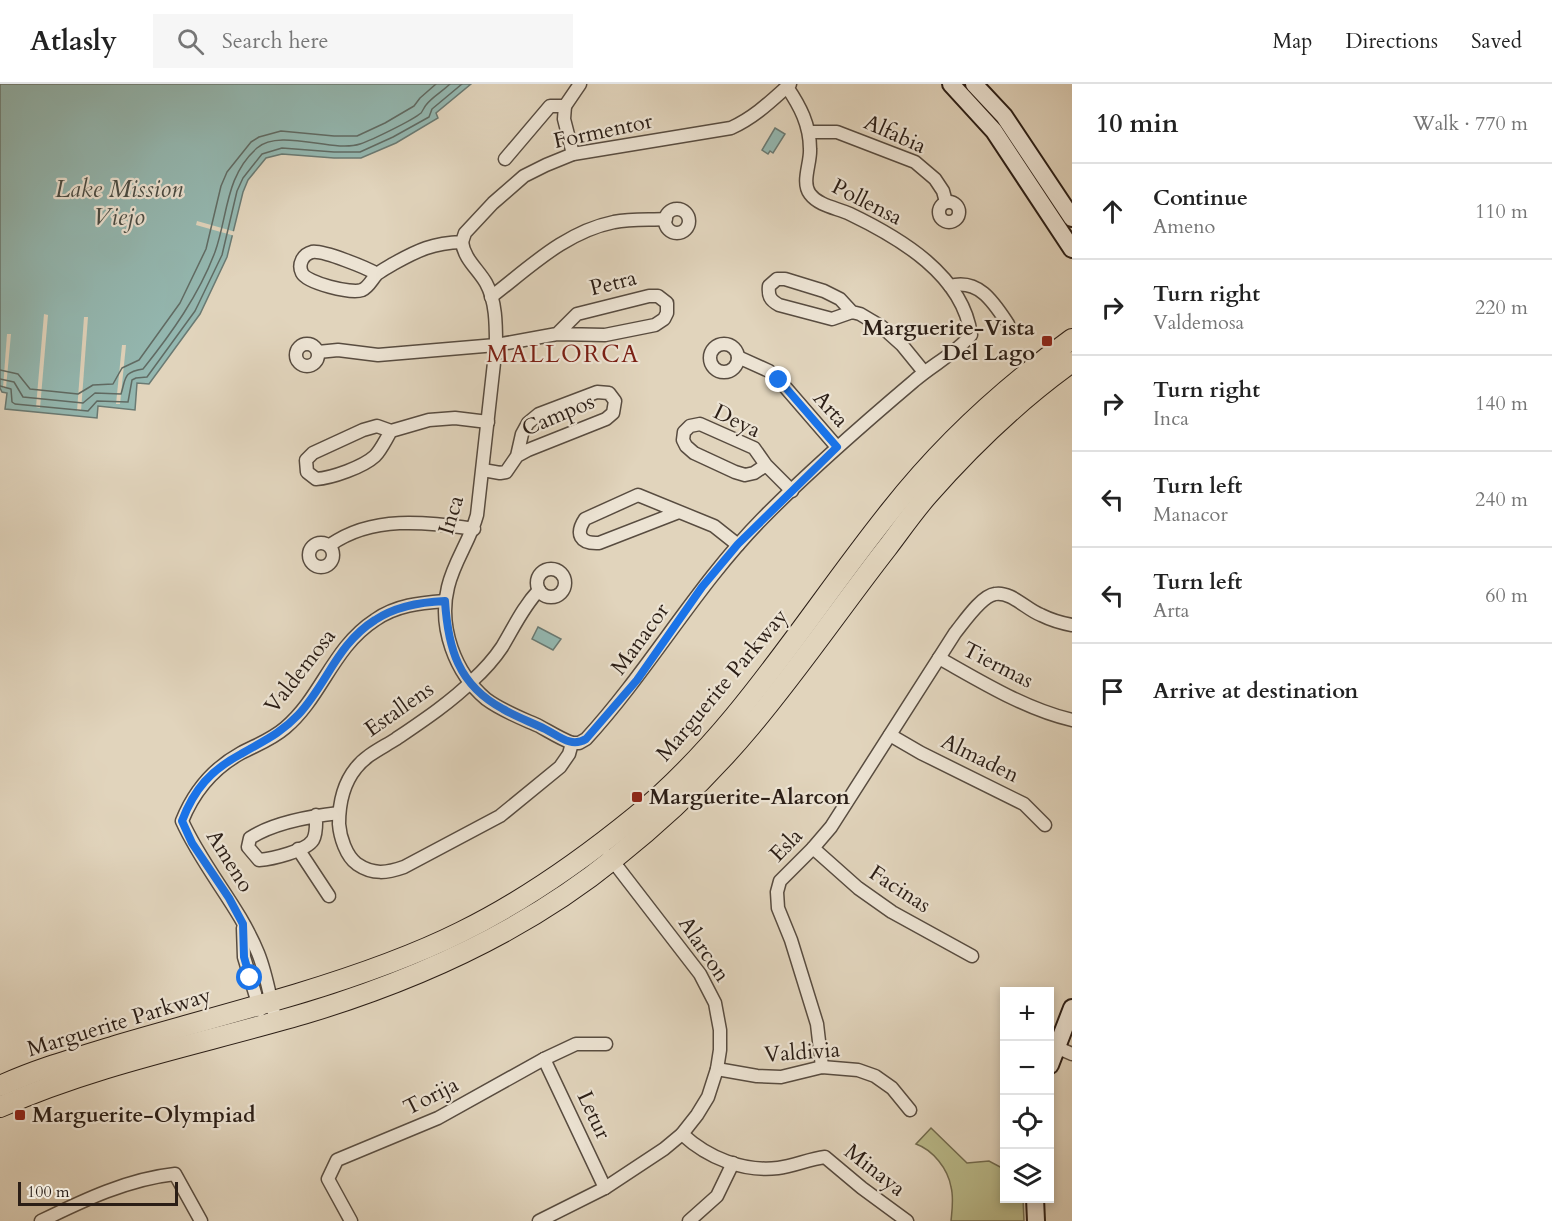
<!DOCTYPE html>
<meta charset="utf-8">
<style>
body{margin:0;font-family:Cardo,serif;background:#f6f6f6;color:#222}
.controls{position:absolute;right:18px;bottom:18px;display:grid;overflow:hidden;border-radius:0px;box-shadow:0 3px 9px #0003}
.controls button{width:54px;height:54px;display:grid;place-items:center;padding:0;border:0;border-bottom:2px solid #e0e0e0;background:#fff;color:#222;font:30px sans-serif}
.scale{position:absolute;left:18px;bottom:15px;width:160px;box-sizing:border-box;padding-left:6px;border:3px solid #2b1e16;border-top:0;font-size:16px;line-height:21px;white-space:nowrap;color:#2b1e16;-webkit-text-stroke:4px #ece3d3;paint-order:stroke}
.stop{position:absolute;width:18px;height:18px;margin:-14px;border:4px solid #1a73e8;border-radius:50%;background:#fff}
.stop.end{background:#1a73e8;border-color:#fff;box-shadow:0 2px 6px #0008}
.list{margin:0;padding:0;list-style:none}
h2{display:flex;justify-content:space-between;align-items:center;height:78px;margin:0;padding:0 24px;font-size:26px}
h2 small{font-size:20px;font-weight:400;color:#767676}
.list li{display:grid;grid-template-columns:39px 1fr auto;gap:18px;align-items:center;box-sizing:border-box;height:96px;padding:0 24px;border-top:2px solid #e0e0e0}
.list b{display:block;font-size:22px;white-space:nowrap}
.list p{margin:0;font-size:20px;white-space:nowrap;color:#767676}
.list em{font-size:20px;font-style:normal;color:#767676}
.icon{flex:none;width:33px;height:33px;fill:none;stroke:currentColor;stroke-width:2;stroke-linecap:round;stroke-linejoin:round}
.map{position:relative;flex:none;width:1072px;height:1137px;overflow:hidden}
header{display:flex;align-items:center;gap:36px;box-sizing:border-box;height:84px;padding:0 30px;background:#fff;border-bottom:2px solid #e0e0e0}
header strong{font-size:28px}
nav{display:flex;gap:33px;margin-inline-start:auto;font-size:21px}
.search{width:420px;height:54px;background:#f6f6f6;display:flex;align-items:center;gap:15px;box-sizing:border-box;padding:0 21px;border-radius:0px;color:#767676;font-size:22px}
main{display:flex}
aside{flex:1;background:#fff}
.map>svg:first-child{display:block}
</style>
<header>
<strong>Atlasly</strong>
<div class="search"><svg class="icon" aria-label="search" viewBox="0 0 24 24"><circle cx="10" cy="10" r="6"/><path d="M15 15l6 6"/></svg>Search here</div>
<nav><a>Map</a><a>Directions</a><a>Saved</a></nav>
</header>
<main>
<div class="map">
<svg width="1072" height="1137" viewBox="0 0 1072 1137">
<rect width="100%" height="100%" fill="#e1d4bc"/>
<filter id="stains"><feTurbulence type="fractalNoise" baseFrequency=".00333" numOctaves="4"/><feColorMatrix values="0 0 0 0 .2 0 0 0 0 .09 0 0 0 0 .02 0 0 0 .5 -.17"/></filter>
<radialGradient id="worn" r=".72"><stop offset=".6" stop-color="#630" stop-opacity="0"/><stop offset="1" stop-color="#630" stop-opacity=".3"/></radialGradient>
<path fill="#babb8b" stroke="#726c50" stroke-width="1.5" d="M 931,1044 L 967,1079 L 989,1077 L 1004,1085 L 1005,1114 L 1023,1115 L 1024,1137 L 951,1137 C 952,1126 954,1114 951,1103 C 948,1085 933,1066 916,1060 Z"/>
<g fill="#94b8b1" stroke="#6a7a73" stroke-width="1.5">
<polygon points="0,0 471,0 436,29 438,34 396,59 361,74 334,74 282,70 266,74 248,96 243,108 227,173 200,230 149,300 137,299 135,326 98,322 97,334 5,325 7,309 2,308 0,304"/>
<polygon points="775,44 785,50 773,69 770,67 768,70 762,66"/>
<polygon points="538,543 561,555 553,566 532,555"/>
</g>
<g fill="#e1d4bc">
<polygon points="197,137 236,148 235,152 196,141"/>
<polygon points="44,230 48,231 40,324 36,323"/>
<polygon points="84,233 88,233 81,327 77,327"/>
<polygon points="7,250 11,250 6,304 3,304"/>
<polygon points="122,261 126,261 120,320 116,320"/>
</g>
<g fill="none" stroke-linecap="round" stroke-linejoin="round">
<g stroke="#606b64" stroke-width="1.5">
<polyline points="0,286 18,290 30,305 78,310 93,301 113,300 122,284 139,276 180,219 206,165 221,102 227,88 251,58 259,53 281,47 334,52 357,52 385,39 414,22 420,14 436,0"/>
<path d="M 0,295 L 14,298 L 23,313 L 83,319 L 95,309 L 121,310 C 126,294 123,288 143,285 C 171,250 199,211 215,168 C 228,132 225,92 257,64 C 280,44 333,69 360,60 C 372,56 413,36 421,29 C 422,28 425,22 426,21 C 432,13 443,7 450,0"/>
<polyline points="0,302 11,305 12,318 15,320 88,327 97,317 128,318 132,296 136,294 147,293 195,227 222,171 237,107 243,94 262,70 282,64 334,68 360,68 393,53 429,33 432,25 462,0"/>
</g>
<defs>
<g id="street">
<polyline points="565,22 564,35 573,70"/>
<polyline points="809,48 837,48 915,78 935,95 943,107 946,118"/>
<polyline points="505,75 550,22 565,22 580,0"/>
<circle cx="949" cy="128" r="10"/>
<circle cx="677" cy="137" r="12"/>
<path d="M 462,158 C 464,175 478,185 486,199 C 496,217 496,240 496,261 L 477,431 C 470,457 454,477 448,503 C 438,543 455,589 486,615 C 502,627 521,634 539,642 C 550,648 561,655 572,659"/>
<path d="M 377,190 C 367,184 323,166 312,168 C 308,169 304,172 302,176 C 300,180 300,185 302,189 C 307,199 351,210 362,206 C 369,203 372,195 377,190 C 382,186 388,183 393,180 C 418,166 433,159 462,158 L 465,149 L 493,119 L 524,92 L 546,81 L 573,70 L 731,44 C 755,33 771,17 790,0"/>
<path d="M 950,202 C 979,194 994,219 1008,240"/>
<path d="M 491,213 C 530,183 565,148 614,138 C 631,135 649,136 666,135"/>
<path d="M 852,228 L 832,235 L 779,221 C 770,216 768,212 769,202 L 777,195 L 785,195 L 824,207 L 840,215 L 852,228 L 860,230 L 882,243 L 902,261 L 924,288"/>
<circle cx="307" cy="271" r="11"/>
<circle cx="724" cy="274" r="14"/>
<polyline points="318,268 338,266 378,271 496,261 557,250 605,251 655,241 664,235 667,229 667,219 658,212 649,212 577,230 557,250"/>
<polyline points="738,273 769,287 779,296 837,363"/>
<path d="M 391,347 C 386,355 381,366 375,372 C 363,383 332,394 316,395 L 307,388 L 306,376 L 313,369 L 363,346 L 377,342 L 391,347 L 429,336 L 455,334 L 488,338"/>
<polyline points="766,381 754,389 745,391 735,388 694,369 686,362 683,356 684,348 690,342 700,340 754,364 766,381 792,407"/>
<polyline points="483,386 500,389 506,388 517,372 522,350 528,339 539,330 597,308 609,309 615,317 613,329 606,335 528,366 517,372"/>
<path d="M 679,428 L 599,459 C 580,460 575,450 585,435 L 638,411 L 714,442 L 738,461"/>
<circle cx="321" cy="471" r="12"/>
<path d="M 330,461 C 373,431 424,438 474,445"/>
<circle cx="551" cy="499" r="14"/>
<path d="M 539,506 C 523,523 514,543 502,563 C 494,575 483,587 472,597 C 451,618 421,638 396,655 C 382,664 366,671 356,684 C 343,700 339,720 339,740 C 340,753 346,772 357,780 C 373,791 387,789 404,783 L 500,732 L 560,683 L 569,670 L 572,659 L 579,659 L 586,655 C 650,585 696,502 762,435 C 810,386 862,341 914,297 C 932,281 955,270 971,251 C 963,191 900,154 850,130 C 837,124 819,122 810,110 C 801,98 811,79 810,65 C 810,41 800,22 787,3"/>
<path d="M 939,574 C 980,597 1025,625 1072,636"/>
<polyline points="890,651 921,669 1024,720 1045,741"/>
<path d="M 316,731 C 316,739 317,749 313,756 C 306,767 272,775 259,776 L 248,763 L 250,754 C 273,739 312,732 339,729"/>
<polyline points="813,764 858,804 892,828 972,872"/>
<polyline points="298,765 329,812"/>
<polyline points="243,844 244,873 260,926"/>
<path d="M 276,937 C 270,915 267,891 258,869 C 239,822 203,784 182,737 C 194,707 212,685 241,669 C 256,661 271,656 285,644 C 322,613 332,564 375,536 C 396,521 420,519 445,517"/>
<polyline points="1056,963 1072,970"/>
<polyline points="544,975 605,1104"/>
<path d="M 822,983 L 817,940 L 791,856 L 778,824 L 777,808 L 780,797 L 813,764 L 831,743 L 955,549 C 964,538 981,512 995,510 C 1011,507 1027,526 1041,531 C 1051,536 1061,539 1072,541"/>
<polyline points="717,985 757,992 781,993 822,983 858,986 875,992 892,1004 910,1026"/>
<path d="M 682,1050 C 708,1074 743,1088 778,1084 C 794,1082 809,1075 825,1073 L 862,1104 L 907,1137"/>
<path d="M 41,1137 C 84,1116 128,1095 175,1090 L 201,1137"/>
<polyline points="351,1137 328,1095 337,1076 438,1034 544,975 576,960 606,960"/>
<polyline points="539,1137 605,1104 664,1065 682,1050 697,1031 708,1013 717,985 720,966 720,946 715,919 700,890 609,772"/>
<polyline points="689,1137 717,1112 733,1079"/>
</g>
<g id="secondary">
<polyline points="951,0 994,47 1072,165"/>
<polyline points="974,0 1004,32 1072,134"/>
<polyline points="1050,981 1072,924"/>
<polyline points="1035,1114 1036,1137"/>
</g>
<g id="primary">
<path d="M 0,1002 C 37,985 76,974 115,962 C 176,944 237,928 297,910 C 353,893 409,874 461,848 C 524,817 582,776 636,732 C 738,649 809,528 891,426 C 943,360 1004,304 1072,255"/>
<path d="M 0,1023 C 99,979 206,959 310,928 C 418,895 528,845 616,773 C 665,734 711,690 751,642 C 799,585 841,523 887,464 C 900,447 913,428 928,411 C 971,362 1019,316 1072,278"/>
</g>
</defs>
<use href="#street" stroke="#584c40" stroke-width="15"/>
<use href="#secondary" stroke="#2b1e16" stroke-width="20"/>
<use href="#primary" stroke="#2b1e16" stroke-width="22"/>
<use href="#street" stroke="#ece3d3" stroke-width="12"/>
<use href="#secondary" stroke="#ece3d3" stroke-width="16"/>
<use href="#primary" stroke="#e1d4bc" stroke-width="20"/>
</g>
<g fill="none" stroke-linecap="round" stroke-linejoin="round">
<path stroke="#1a73e8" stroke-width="8" d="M 250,894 L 244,873 L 243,840 L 229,814 L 192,759 L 182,737 C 194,705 211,686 241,670 C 263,657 280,650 298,631 C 327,600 337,560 375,536 C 396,522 420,518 445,517 C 448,564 458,601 503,625 C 516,633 531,638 545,645 C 559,652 571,664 586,655 L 637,596 L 702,503 L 738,460 L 837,363 L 779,296"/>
</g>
<g fill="#8f2418" stroke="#ece3d3" stroke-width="2">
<rect x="1041" y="251" width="12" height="12" rx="3"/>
<rect x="631" y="707" width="12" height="12" rx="3"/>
<rect x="14" y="1025" width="12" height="12" rx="3"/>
</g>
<g text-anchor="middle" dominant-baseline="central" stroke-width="4.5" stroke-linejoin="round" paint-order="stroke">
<g font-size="22" fill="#2b1e16" stroke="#ece3d3">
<text transform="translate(603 47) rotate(-12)">Formentor</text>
<text transform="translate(895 50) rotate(24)">Alfabia</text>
<text transform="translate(867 118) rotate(27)">Pollensa</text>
<text transform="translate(613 199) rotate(-14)">Petra</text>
<text transform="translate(831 325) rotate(48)">Arta</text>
<text transform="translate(558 331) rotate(-23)">Campos</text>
<text transform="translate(737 337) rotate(26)">Deya</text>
<text transform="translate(451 431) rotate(-73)">Inca</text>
<text transform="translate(640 555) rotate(-54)">Manacor</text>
<text transform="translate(998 581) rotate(27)">Tiermas</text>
<text transform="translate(300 587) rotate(-52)">Valdemosa</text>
<text transform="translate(722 601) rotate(-50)">Marguerite Parkway</text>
<text transform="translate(399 625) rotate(-35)">Estallens</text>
<text transform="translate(980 674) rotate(26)">Almaden</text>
<text transform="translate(786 761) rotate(-46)">Esla</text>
<text transform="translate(230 777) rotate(58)">Ameno</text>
<text transform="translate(900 805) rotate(33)">Facinas</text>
<text transform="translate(704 865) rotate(56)">Alarcon</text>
<text transform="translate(119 938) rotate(-17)">Marguerite Parkway</text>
<text transform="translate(802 968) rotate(-4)">Valdivia</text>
<text transform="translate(431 1012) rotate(-27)">Torija</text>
<text transform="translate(594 1031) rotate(65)">Letur</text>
<text transform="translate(875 1086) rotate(38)">Minaya</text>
</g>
<g font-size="22" font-weight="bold" fill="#2b1e16" stroke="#ece3d3" text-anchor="start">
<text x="1035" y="244" text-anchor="end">Marguerite-Vista<tspan x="1035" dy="25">Del Lago</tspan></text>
<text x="649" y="713">Marguerite-Alarcon</text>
<text x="32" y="1031">Marguerite-Olympiad</text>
</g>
<g font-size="24" font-style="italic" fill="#4a4c44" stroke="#ece3d3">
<text x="119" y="105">Lake Mission<tspan x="119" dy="28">Viejo</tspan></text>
</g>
<g font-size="24" letter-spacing="1.5" fill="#7a1f14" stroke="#ece3d3">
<text x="563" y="270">MALLORCA</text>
</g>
</g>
<rect width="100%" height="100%" filter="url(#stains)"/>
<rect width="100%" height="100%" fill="url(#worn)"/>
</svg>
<div class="controls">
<button>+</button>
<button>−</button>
<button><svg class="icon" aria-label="locate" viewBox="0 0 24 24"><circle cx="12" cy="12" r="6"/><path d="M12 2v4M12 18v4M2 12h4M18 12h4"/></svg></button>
<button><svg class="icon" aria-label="layers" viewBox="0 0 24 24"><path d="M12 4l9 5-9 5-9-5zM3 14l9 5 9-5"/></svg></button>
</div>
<div class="scale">100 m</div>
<div class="stop" style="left:250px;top:894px"></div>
<div class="stop end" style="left:779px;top:296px"></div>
</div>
<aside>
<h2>10 min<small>Walk · 770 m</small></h2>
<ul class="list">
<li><svg class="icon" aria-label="ahead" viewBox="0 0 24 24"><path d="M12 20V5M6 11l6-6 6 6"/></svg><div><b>Continue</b><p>Ameno</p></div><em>110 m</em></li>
<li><svg class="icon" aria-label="right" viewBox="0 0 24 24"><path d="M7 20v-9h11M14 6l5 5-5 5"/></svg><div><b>Turn right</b><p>Valdemosa</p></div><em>220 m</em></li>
<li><svg class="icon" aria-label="right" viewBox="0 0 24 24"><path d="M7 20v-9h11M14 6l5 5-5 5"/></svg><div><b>Turn right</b><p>Inca</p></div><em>140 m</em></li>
<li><svg class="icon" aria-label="left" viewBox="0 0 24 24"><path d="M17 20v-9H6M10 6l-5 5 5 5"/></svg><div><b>Turn left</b><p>Manacor</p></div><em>240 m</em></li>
<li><svg class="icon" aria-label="left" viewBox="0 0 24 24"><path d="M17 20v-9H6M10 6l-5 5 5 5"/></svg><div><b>Turn left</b><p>Arta</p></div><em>60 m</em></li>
<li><svg class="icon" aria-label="arrive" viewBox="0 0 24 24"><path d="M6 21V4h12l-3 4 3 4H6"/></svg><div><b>Arrive at destination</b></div></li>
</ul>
</aside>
</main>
